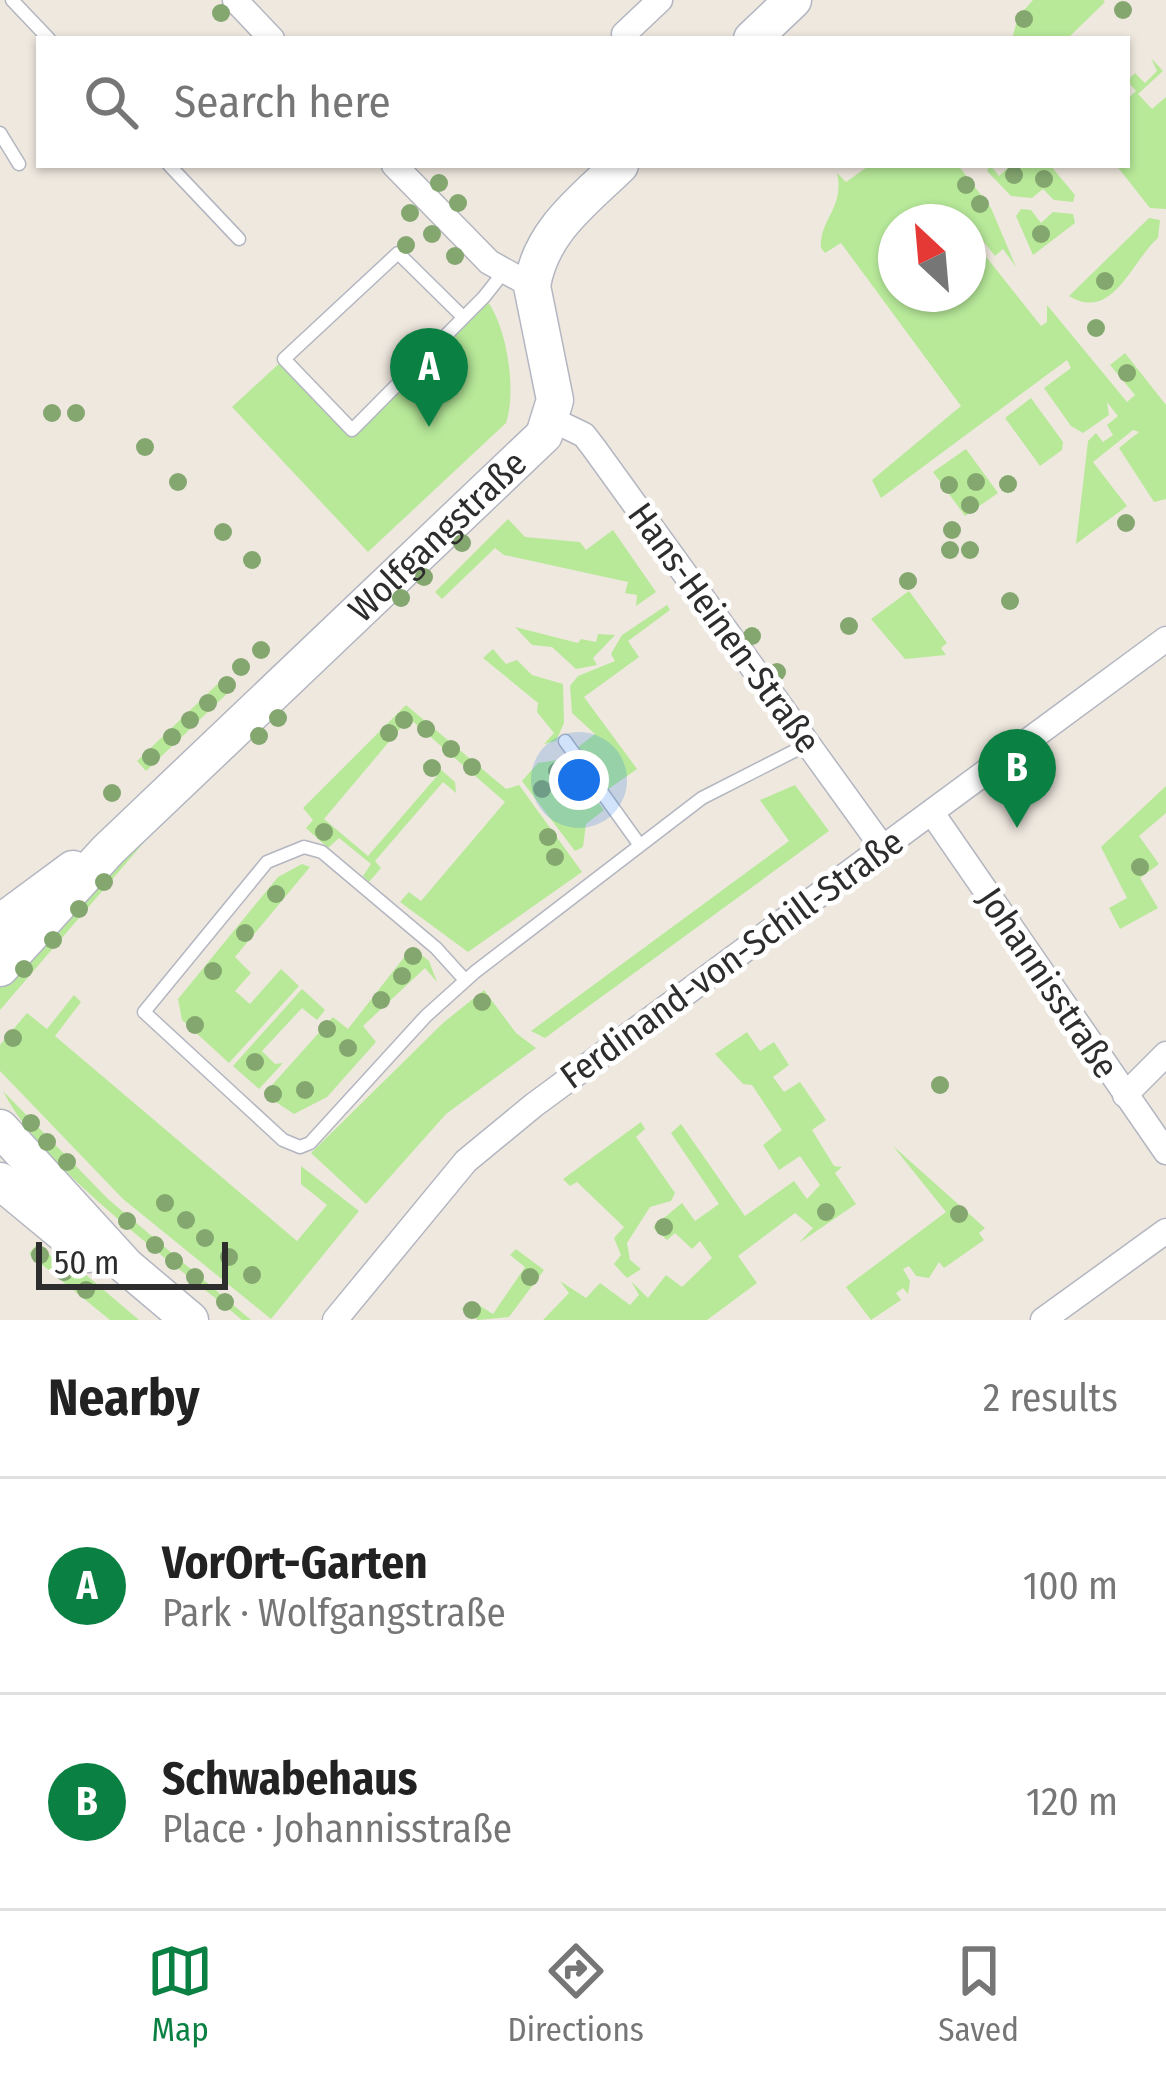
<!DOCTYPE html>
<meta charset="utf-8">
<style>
body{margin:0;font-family:"Fira Sans Condensed",sans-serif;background:#f6f6f6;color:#222}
.compass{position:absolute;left:878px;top:204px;width:108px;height:108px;border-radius:50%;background:#fff;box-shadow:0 3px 9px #0004;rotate:334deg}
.scale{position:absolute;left:36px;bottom:30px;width:192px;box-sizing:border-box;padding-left:12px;border:6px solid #2d2d2d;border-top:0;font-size:33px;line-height:42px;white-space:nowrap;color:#2d2d2d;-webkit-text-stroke:9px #fff;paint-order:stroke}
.you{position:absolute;left:579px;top:780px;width:42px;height:42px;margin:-30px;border:9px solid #fff;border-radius:50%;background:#1a73e8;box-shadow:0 0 0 18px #1a73e833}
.badge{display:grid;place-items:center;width:78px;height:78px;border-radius:50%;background:#0b8043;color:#fff;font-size:39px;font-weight:700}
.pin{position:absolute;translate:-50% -99px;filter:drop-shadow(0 3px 6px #0008)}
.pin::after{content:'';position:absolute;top:63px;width:42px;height:36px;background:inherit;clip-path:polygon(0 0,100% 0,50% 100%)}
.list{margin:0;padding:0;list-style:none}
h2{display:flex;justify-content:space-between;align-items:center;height:156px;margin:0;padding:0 48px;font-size:51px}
h2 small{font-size:39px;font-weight:400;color:#767676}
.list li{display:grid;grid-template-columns:78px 1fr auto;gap:36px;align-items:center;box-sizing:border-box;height:216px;padding:0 48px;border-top:3px solid #e0e0e0}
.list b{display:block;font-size:45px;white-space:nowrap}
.list p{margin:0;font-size:39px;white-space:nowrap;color:#767676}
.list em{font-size:39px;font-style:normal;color:#767676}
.icon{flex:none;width:66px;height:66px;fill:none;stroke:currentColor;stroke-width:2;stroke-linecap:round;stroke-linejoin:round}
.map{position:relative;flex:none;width:1166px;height:1320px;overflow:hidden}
.search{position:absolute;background:#fff;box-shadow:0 3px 9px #0004;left:36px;right:36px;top:36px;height:132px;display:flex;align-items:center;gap:30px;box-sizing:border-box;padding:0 42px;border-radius:0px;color:#767676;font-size:45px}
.sheet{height:588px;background:#fff}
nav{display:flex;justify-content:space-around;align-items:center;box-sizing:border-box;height:168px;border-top:3px solid #e0e0e0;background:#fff;font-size:33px;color:#767676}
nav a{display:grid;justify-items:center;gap:6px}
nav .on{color:#0b8043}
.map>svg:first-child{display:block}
</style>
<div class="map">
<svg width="1166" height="1320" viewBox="0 0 1166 1320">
<rect width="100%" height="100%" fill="#efe8df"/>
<g fill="#b7e999">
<polygon points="1033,0 1103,0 1105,2 1067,39 1012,39 1018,17"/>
<polygon points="1151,58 1163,71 1138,94 1152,109 1166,97 1166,209 1150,208 1116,165 1127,165 1127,99 1136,91 1127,81 1135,73 1145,83 1157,71"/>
<path d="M 870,165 L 958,165 L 991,208 L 1016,267 L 1003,249 L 995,256 L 968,222 L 896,222 L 896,294 L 968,294 L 968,234 L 1041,326 L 1047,322 L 1047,305 L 1127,402 L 1135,395 L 1110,365 L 1125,353 L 1166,405 L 1166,499 L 1154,502 L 1119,448 L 1139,432 L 1133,430 L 1093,462 L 1127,506 L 1076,544 L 1088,441 L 1096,433 L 1103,442 L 1113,435 L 1107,425 L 1118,416 L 1107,402 L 1109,415 L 1083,433 L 1071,426 L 1044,388 L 1071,368 L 1067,360 L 881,498 L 872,480 L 961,406 L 841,243 L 825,253 L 821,248 C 819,220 845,207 837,173 L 846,182 Z"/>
<polygon points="990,165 999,176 1011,165 1050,165 1075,195 1073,202 1054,200 1043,189 1032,198 1011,196 987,171"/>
<polygon points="1021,209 1031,210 1041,223 1053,212 1073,214 1075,223 1033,255 1016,216"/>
<path d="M 1149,218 L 1160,220 L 1158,238 C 1132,260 1113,323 1069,296 Z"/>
<path d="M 484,297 C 507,323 517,390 506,423 L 368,552 L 232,407 L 284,359 L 352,430 Z"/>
<polygon points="1031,398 1063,442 1062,450 1040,466 1005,418"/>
<polygon points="966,449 998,493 965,516 933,472"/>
<polygon points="508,519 525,537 580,542 586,550 613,530 656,592 636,606 637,595 625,593 628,582 504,555 495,548 442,599 435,592"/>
<polygon points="909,591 947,643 941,648 946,655 905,659 871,619"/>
<polygon points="667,605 670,610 628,641 639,657 584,697 637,769 607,790 578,747 595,734 572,713 570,686 578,676 615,661 611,654 622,635"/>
<polygon points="515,627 578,643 581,639 596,642 598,634 615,635 593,658 597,665 576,669 552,647 532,645"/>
<polygon points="493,649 506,664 517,660 532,675 563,684 564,723 556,741 544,744 554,733 537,712 538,703 483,658"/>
<polygon points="226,676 235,686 146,771 137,761"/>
<polygon points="406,705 506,789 519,785 582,872 468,952 400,902 409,892 421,901 505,802 409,718 324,819 368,856 437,776 422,764 432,762 455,782 456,793 443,782 375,861 381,868 369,882 363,876 371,864 339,838 328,848 306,828 313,820 303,808"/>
<polygon points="564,759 604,810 586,824 583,847 575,851 522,781 538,763"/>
<polygon points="795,785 829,831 545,1038 531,1031 789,841 760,800"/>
<polygon points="1166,786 1166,813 1139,836 1159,864 1140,878 1158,908 1120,929 1109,908 1127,898 1101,847"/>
<polygon points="164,819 0,1010 0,982"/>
<polygon points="302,864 310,867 235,957 251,973 235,991 250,1004 281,969 299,986 229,1063 182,1020 178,999 278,877"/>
<polygon points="412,947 429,961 437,982 425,968 363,1026 376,1042 327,1097 294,1114 264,1094 333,1017 348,1029"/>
<polygon points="302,989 325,1010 317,1020 302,1008 262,1051 275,1064 283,1063 259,1089 233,1066"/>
<polygon points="484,990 516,1033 536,1048 446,1114 366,1204 311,1153 443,1023"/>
<polygon points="74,995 81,1002 55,1036 297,1241 327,1205 301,1184 301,1166 359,1211 271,1319 123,1199 0,1071 0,1045 27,1013 47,1029"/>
<polygon points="747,1032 760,1051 774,1042 789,1065 773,1077 784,1092 800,1082 826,1120 812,1130 834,1166 842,1167 835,1173 856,1204 799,1243 813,1228 795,1213 738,1256 757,1283 707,1320 543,1320 569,1293 560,1281 586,1298 600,1283 630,1305 639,1295 631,1281 648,1298 666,1275 682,1287 712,1258 700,1241 692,1249 675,1233 667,1240 653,1227 682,1203 695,1221 719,1204 671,1133 681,1124 745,1216 794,1181 807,1199 820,1185 800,1156 779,1170 763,1145 782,1130 752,1085 743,1084 715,1054"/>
<path d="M 3,1091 L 108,1199 L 251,1320 L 242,1320 C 173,1262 43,1170 3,1091 Z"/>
<polygon points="641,1122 645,1129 636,1137 675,1193 671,1201 650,1207 627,1243 630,1260 641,1269 627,1278 614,1264 621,1255 614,1238 624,1227 577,1182 570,1186 563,1179"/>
<polygon points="893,1146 985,1228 979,1233 984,1240 944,1268 939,1262 929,1278 916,1276 909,1266 903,1269 910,1281 908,1294 903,1288 896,1293 901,1300 871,1320 846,1287 946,1212"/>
<polygon points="37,1244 52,1257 65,1257 139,1320 110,1320 29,1254"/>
<polygon points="516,1249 544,1270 509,1317 478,1320 461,1309 477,1304 493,1314 525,1267 510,1255"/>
</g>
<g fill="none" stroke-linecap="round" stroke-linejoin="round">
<defs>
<g id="lane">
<polyline points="12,0 49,39"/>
<polyline points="0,133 19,164"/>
<polyline points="169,165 239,239"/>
<polyline points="463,317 398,253 284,359 352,430 484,297 503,273"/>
<polyline points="565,741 639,844"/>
<polyline points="465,980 436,948 322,852 304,847 267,862 144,1012 283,1140 300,1147 310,1143 426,1016 475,972 702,798 808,744"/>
</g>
<g id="street">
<polyline points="235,0 272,39"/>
<polyline points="624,34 660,0"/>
<polyline points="394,165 489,262 532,286"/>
<polyline points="553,420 584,435 594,448 883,848"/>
<polyline points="932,813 1166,1152"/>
<polyline points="1125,1095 1166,1054"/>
<polyline points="335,1320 466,1161 534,1105 1166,639"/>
<polyline points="1043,1320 1166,1231"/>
</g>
<g id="secondary">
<polyline points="752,39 793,0"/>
<polyline points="0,923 73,869"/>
<path id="s1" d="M 0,968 L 108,850 L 544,435 L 555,400 L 532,286 C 541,231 582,202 620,165"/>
<polyline points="0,1128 126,1266 190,1320"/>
<polyline points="0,1181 88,1254"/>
</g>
</defs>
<use href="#lane" stroke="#b3b6c1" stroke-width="15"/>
<use href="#street" stroke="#b3b6c1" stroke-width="27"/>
<use href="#secondary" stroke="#b3b6c1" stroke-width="39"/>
<use href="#lane" stroke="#fff" stroke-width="12"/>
<use href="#street" stroke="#fff" stroke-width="24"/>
<use href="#secondary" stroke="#fff" stroke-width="36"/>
</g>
<g fill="#84a770">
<circle cx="1123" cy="10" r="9"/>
<circle cx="221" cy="13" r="9"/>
<circle cx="1024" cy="19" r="9"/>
<circle cx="1014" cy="175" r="9"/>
<circle cx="1044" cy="179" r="9"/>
<circle cx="439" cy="183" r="9"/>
<circle cx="966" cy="185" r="9"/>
<circle cx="458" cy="203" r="9"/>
<circle cx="980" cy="204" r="9"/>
<circle cx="410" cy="213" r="9"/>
<circle cx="432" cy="234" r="9"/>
<circle cx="1041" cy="234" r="9"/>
<circle cx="406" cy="245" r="9"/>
<circle cx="455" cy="256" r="9"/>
<circle cx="1105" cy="281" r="9"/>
<circle cx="1096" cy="328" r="9"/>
<circle cx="1127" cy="373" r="9"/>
<circle cx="52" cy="413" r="9"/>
<circle cx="76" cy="413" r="9"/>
<circle cx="145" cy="447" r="9"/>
<circle cx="178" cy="482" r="9"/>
<circle cx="976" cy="482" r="9"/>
<circle cx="1008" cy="484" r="9"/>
<circle cx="949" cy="485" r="9"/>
<circle cx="970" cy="505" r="9"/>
<circle cx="1126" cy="523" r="9"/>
<circle cx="952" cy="530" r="9"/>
<circle cx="223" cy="532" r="9"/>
<circle cx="462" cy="543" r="9"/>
<circle cx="950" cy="550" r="9"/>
<circle cx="970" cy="550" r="9"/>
<circle cx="252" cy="560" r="9"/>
<circle cx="424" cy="577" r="9"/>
<circle cx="908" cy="581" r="9"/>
<circle cx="401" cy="598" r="9"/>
<circle cx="1010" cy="601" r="9"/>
<circle cx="849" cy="626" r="9"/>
<circle cx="752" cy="636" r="9"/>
<circle cx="261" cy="650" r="9"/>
<circle cx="241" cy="667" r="9"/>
<circle cx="777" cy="672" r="9"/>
<circle cx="227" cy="685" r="9"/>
<circle cx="208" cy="703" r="9"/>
<circle cx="278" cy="718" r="9"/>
<circle cx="190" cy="720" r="9"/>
<circle cx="404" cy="720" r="9"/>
<circle cx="426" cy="729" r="9"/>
<circle cx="389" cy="733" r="9"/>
<circle cx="259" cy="736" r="9"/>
<circle cx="172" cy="737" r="9"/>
<circle cx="451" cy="749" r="9"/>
<circle cx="151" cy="757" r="9"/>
<circle cx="472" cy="767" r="9"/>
<circle cx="432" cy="768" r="9"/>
<circle cx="557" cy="771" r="9"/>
<circle cx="542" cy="789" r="9"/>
<circle cx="112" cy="793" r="9"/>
<circle cx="324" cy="832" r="9"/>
<circle cx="548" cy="837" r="9"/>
<circle cx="555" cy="857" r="9"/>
<circle cx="1140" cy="867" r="9"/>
<circle cx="104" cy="882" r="9"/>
<circle cx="276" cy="894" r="9"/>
<circle cx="79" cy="909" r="9"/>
<circle cx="245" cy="933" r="9"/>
<circle cx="53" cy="940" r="9"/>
<circle cx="413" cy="956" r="9"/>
<circle cx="24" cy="969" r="9"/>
<circle cx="213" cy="971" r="9"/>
<circle cx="402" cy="976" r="9"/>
<circle cx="381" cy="1000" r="9"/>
<circle cx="482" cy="1002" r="9"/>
<circle cx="195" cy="1025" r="9"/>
<circle cx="327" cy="1029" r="9"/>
<circle cx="13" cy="1038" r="9"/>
<circle cx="348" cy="1048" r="9"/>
<circle cx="255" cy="1062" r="9"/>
<circle cx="940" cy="1085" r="9"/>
<circle cx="305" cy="1090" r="9"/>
<circle cx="273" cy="1094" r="9"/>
<circle cx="31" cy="1123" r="9"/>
<circle cx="47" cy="1142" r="9"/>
<circle cx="67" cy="1162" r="9"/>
<circle cx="165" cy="1203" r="9"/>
<circle cx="826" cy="1212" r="9"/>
<circle cx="959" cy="1214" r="9"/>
<circle cx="186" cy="1220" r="9"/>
<circle cx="127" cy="1221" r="9"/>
<circle cx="664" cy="1227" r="9"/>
<circle cx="205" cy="1238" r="9"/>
<circle cx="155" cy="1245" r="9"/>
<circle cx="40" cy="1255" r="9"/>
<circle cx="229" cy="1257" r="9"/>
<circle cx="174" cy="1261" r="9"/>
<circle cx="64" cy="1272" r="9"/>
<circle cx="252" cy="1275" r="9"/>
<circle cx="195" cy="1277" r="9"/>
<circle cx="530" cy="1277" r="9"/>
<circle cx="86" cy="1290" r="9"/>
<circle cx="225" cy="1302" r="9"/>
<circle cx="472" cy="1310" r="9"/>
</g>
<g text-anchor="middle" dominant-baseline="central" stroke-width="10" stroke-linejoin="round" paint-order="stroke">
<g font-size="36" fill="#2d2d2d" stroke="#fff">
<text stroke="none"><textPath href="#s1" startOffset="615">Wolfgangstraße</textPath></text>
<text transform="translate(724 628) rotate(54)">Hans-Heinen-Straße</text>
<text transform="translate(732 959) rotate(-36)">Ferdinand-von-Schill-Straße</text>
<text transform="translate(1048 983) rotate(56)">Johannisstraße</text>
</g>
</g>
</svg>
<svg class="compass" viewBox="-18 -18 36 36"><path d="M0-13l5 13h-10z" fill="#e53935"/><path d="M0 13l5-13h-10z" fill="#767676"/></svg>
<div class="scale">50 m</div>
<div class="you"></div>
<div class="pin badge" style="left:429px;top:427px">A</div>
<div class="pin badge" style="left:1017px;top:828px">B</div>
<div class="search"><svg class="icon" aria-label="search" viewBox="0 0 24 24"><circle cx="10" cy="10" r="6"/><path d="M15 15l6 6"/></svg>Search here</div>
</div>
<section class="sheet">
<h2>Nearby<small>2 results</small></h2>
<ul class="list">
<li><span class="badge">A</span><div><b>VorOrt-Garten</b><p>Park · Wolfgangstraße</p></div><em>100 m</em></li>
<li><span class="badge">B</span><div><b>Schwabehaus</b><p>Place · Johannisstraße</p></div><em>120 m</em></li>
</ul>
</section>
<nav>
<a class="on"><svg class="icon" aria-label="map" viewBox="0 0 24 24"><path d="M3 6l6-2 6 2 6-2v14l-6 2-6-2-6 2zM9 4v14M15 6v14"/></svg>Map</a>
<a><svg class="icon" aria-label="directions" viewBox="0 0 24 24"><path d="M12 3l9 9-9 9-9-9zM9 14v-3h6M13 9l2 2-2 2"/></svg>Directions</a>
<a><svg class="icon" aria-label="saved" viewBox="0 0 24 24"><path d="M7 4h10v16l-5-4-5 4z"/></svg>Saved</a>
</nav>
